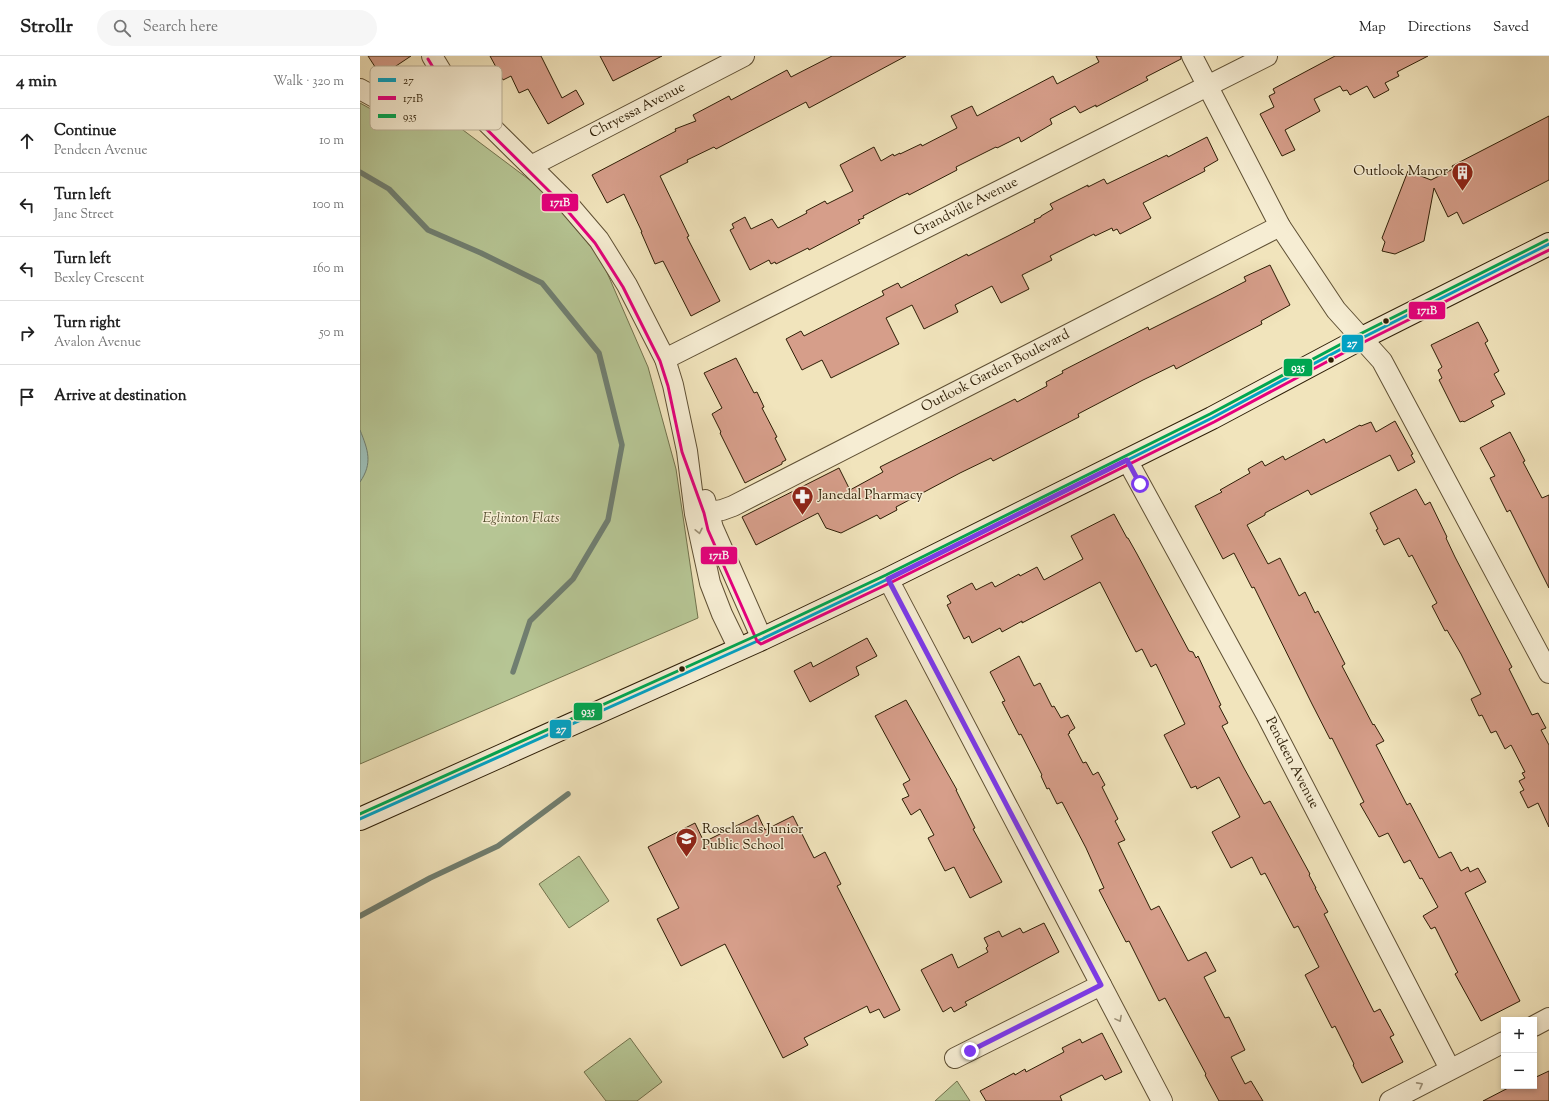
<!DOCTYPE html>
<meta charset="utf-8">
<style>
body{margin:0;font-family:"Sorts Mill Goudy",serif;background:#f6f6f6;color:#222}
.controls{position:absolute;right:12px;bottom:12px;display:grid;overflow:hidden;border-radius:0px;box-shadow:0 2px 6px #0003}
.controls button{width:36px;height:36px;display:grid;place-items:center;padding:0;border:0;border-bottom:1px solid #e0e0e0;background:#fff;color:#222;font:20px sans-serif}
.stop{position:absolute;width:12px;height:12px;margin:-9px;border:3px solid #7c3aed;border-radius:50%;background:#fff}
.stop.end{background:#7c3aed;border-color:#fff;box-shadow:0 1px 4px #0008}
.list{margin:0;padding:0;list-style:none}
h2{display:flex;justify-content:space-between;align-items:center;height:52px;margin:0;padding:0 16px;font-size:17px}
h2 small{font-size:13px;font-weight:400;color:#767676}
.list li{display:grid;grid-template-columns:26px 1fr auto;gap:12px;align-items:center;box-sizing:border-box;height:64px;padding:0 16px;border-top:1px solid #e0e0e0}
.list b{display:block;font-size:15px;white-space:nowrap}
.list p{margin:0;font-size:13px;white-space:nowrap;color:#767676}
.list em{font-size:13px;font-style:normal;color:#767676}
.icon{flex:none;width:22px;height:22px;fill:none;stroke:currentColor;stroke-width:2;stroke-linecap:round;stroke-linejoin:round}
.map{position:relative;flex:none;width:1189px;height:1045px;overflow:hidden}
header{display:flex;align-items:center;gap:24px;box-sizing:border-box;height:56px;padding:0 20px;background:#fff;border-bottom:1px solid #e0e0e0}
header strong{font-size:19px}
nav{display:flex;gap:22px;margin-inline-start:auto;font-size:14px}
.search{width:280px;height:36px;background:#f6f6f6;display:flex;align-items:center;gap:10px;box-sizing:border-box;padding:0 14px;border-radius:22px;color:#767676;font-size:15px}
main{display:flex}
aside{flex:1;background:#fff}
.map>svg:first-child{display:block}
</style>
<header>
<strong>Strollr</strong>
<div class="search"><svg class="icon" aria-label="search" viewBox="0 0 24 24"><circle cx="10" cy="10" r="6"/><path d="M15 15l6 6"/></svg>Search here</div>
<nav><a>Map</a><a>Directions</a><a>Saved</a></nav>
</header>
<main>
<aside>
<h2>4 min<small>Walk · 320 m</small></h2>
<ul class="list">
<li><svg class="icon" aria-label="ahead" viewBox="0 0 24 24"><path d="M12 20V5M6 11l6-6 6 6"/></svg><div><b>Continue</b><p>Pendeen Avenue</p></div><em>10 m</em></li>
<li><svg class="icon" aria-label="left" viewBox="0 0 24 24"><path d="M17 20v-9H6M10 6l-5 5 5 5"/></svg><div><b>Turn left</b><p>Jane Street</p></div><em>100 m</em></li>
<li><svg class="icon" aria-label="left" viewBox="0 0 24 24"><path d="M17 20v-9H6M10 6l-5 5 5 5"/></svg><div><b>Turn left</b><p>Bexley Crescent</p></div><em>160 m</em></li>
<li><svg class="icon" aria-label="right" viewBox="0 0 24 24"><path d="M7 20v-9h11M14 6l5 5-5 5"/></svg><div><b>Turn right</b><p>Avalon Avenue</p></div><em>50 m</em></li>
<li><svg class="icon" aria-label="arrive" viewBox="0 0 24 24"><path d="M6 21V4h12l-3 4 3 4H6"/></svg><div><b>Arrive at destination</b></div></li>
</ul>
</aside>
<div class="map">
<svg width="1189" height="1045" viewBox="0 0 1189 1045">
<rect width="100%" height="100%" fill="#f1e4bc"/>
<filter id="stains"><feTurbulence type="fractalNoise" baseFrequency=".005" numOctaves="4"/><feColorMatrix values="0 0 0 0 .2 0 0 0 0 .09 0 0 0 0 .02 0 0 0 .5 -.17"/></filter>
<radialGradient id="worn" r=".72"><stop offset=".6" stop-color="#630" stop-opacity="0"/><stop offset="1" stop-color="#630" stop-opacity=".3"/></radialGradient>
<g fill="#b6c594" stroke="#72724d">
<polygon points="0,47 18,57 99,71 191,140 242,205 288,311 316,413 338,562 0,708"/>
<polygon points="219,800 249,845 209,872 179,828"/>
<polygon points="270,982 302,1026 277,1045 246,1045 224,1016"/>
<polygon points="597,1025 610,1045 575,1045"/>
</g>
<path fill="#9cbeb7" stroke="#707e70" d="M 0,374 C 8,394 13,407 0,426 Z"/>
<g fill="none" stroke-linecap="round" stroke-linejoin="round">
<g stroke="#707e70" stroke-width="5.5">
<polyline points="0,116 29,133 68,174 121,197 182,227 239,297 262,389 248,464 213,523 170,565 153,616"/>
<polyline points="0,860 70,822 138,790 208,738"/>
</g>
</g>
<g fill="#d69e8a" stroke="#2e1e06">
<polygon points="8,0 51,0 21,20"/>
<polygon points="130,0 181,0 202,42 216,34 224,48 188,68 168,33 159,37 151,20 143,24"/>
<polygon points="240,0 302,0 253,25"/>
<polygon points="472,0 546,0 449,52 446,46 356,93 354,91 327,104 328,106 300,120 329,180 327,181 330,187 360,245 331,260 303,205 295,208 281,176 282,176 264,138 247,147 232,119 316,75 315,73 336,65 333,59 369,40 371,44 427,14 431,21"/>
<polygon points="736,0 821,0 821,3 786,21 788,24 736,51 736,49 720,57 715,50 690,63 692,68 661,86 659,81 637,92 636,91 596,111 597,114 549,139 548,137 541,140 503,160 504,162 498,164 500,167 449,194 448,192 416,208 415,206 411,208 409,204 390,214 370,174 374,172 372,168 385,161 391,173 412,163 418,172 447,157 446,155 465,145 467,148 493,135 480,109 514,91 521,105 533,98 534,100 540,97 540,98 561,88 562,90 597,72 591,60 612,50 617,60 693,20 697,28 739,6"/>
<polygon points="975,0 1068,0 1037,16 1039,20 1025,27 1029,34 1014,42 1007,30 990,39 987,34 983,35 980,30 954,43 960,55 925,74 935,94 922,100 900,58 914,51 909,40 915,37 913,33"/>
<polygon points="1189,60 1189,124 1103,168 1097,156 1088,161 1074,132 1064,185 1035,198 1022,195 1025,186 1022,182 1048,115 1071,124 1093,113 1092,110"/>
<polygon points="847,81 858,104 844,112 845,115 783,147 791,162 760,178 757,173 753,175 752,172 735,180 734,178 690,200 692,204 662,219 669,233 641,247 632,230 595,249 598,256 564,273 552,249 526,262 539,288 471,322 462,304 442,314 426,283 441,275 444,280 524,239 522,235 538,227 541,232 607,198 608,200 648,180 675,166 674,164 681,161 681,160 693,153 690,148 728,129 728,131 744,123 747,128 807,99 808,101"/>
<polygon points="910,209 930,249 901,265 902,268 816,313 814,309 783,324 718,358 719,361 633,405 631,402 600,417 536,451 537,454 520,463 517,459 481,477 466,472 458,457 396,489 382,461 479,412 490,434 523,416 520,411 655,343 657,346 687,330 686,326 703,317 702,315 788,271 789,274 855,241 886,225 884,221"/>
<polygon points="1118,266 1128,285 1125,287 1139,315 1134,318 1145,338 1131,345 1134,350 1104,366 1103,365 1100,366 1079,324 1082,322 1078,314 1082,311 1071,289"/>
<polygon points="376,302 394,337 397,336 404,351 402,352 417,381 415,382 426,404 422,406 422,408 385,427 360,377 361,376 352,358 362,352 344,317"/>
<polygon points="1035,365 1053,398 1051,399 1055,406 1038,415 1030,399 951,439 948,434 905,457 905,459 887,469 908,508 920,502 939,540 945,536 955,557 958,555 985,608 982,610 1013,669 1014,668 1024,685 1016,689 1047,749 1050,747 1079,802 1091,796 1101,815 1108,811 1110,816 1118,812 1126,826 1105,837 1160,945 1121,965 1095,918 1098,916 1097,915 1075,871 1071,873 1063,860 1078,851 1062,822 1060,823 1050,804 1044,807 1028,777 1019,781 1000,748 1004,746 972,682 970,683 952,648 894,531 892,532 874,497 863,503 835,450 862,436 860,434 890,417 888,413 902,405 905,410 923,400 925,404 964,383 966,387 1000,369 1001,370 1011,366 1016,376"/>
<polygon points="1150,376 1165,405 1163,406 1182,442 1189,439 1189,532 1150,454 1147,456 1130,422 1135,420 1120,392"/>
<polygon points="1056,433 1065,449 1070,446 1087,481 1086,482 1095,501 1152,611 1149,613 1172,659 1178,657 1186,672 1181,674 1189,689 1189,771 1178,747 1168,752 1160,736 1164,734 1159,725 1165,722 1162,717 1165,716 1151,689 1145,693 1136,675 1131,677 1122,659 1119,660 1111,643 1121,638 1101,598 1087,574 1085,575 1072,550 1077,547 1052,499 1049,501 1039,482 1024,489 1016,474 1018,473 1010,457"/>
<polygon points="754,458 767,482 768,482 777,498 829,595 833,596 836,602 838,600 861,649 859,650 868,667 862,670 884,712 904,748 910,745 950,818 949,819 956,832 955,832 968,856 964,858 1014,956 1020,953 1034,979 1030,981 1043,1006 1002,1027 993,1009 994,1008 975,970 972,972 945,919 959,911 938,870 934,872 905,817 901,819 892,801 871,812 862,795 852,776 880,761 859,721 837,733 836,730 831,732 804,679 825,668 796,608 791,611 782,593 776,596 740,526 662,567 662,565 642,576 640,572 612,587 609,580 604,583 587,549 591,547 587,540 612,527 616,534 632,526 635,531 659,518 660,520 677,511 684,524 723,503 711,480"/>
<polygon points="507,582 517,600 496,611 499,619 450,646 434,615 451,606 453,611"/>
<polygon points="659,600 674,630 680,627 692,651 694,650 701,662 708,659 715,672 709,676 710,677 708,678 723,707 726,706 733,719 738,716 745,729 742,731 758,763 755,765 765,784 758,787 791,854 799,850 828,905 846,896 856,915 844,921 865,962 869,961 885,994 871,1001 885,1028 891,1025 903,1045 859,1045 845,1019 846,1018 805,942 799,945 769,885 766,886 739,834 744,832 726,792 702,746 697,748 689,732 687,733 681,720 682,719 661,678 659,679 642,646 645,645 630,616"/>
<polygon points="546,644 597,734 596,734 615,772 613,773 642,826 610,842 594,811 585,815 568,782 574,779 560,753 551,759 542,743 549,740 543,728 550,724 515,660"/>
<polygon points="398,759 405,774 433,760 454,802 465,796 481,828 477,830 540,954 524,962 519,953 510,957 507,950 444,982 448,989 423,1002 365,888 321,910 297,863 319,852 288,791 335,767 344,786"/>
<polygon points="684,867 699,896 605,946 607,949 594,956 591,951 583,956 561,914 592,898 598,912 628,896 626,892 628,890 624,882 639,875 642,881 660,872 663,877"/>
<polygon points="742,977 762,1016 745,1024 742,1019 700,1040 702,1045 626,1045 620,1035 654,1017 655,1019 665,1013 666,1016 704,996 702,992 720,983 722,987"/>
<polygon points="1189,1015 1189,1045 1123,1045 1152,1030 1174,1030 1174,1022"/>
</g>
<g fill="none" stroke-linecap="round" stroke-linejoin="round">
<defs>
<g id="minor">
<polyline points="72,0 90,30 203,142 239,184 267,229 305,303 313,329 327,395 335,458 350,527 362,558 379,593"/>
<polyline points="832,0 920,170 976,254 1022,305 1189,617"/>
<polyline points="0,33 18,43 47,46 66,46 76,41 90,30"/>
<path id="s1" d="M 171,110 L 384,0"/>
<path id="s2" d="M 305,303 L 907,0"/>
<path id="s3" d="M 767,404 L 906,658 L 1090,1013"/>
<polyline points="345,444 353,472 402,583"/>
<path id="s4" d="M 349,456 L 362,454 L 373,450 L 920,170"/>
<polyline points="528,523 802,1045"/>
<polyline points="1174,970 1189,962"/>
<polyline points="595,1002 741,929"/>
<polyline points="1030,1045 1144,986"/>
</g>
<polyline id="secondary" points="0,763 402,583 528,523 852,362 1002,282 1189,188"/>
</defs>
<use href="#minor" stroke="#5f5034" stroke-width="22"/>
<use href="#secondary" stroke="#2e1e06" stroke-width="24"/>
<use href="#minor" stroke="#f6edd3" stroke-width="20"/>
<use href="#secondary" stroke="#f6edd3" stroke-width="22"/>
<defs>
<polyline id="bus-1" points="0,763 402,583 528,523 852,362 1002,282 1189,188"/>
<polyline id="bus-2" points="68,3 86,33 199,145 235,187 263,231 300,305 308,330 322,396 344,457 348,474 397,585 401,588 530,527 854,366 1004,286 1189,194"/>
<polyline id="bus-3" points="0,758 400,578 526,519 850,358 1000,278 1187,184"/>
</defs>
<use href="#bus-1" stroke="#f6edd3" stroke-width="6"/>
<use href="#bus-2" stroke="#f6edd3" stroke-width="6"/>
<use href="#bus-3" stroke="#f6edd3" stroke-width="6"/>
<use href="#bus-1" stroke="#02a2c4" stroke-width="3"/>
<use href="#bus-2" stroke="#e5007d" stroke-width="3"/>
<use href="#bus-3" stroke="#00a651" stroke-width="3"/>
</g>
<defs><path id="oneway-chevron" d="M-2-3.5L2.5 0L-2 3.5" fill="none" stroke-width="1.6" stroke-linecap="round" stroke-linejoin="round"/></defs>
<g stroke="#9c9077">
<use href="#oneway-chevron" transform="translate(339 475) rotate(78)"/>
<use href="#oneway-chevron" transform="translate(759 963) rotate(62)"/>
<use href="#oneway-chevron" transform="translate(1060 1029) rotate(-28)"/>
</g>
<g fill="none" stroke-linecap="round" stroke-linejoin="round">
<polyline stroke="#7c3aed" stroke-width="5" points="610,995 741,929 528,523 767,404 780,428"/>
</g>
<defs>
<symbol id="building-pin" viewBox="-11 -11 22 30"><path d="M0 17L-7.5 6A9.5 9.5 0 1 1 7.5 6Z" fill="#8f2418" stroke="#f6edd3"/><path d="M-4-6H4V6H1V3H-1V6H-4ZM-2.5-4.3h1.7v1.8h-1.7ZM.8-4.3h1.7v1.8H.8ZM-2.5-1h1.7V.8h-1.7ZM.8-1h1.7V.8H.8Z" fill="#fff"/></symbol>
<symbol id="pharmacy-pin" viewBox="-11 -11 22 30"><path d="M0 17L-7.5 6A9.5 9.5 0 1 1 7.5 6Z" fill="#8f2418" stroke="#f6edd3"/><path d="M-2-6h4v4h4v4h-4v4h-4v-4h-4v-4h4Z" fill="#fff"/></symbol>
<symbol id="school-pin" viewBox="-11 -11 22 30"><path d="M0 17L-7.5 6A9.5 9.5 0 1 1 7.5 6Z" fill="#8f2418" stroke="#f6edd3"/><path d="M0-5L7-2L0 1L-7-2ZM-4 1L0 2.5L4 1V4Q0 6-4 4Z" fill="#fff"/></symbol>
</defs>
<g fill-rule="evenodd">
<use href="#building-pin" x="1090" y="104" width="25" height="34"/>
<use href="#pharmacy-pin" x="430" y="428" width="25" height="34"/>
<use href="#school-pin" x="314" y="770" width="25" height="34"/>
</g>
<g fill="#2e1e06" stroke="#f6edd3" stroke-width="1.5">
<circle cx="1026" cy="265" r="3.5"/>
<circle cx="971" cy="304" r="3.5"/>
<circle cx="322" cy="613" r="3.5"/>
</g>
<g text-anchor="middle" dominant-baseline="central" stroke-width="3" stroke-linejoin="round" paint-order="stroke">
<g font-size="14" fill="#2e1e06" stroke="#f6edd3">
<text stroke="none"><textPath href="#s1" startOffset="120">Chryessa Avenue</textPath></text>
<text stroke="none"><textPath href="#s2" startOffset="337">Grandville Avenue</textPath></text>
<text stroke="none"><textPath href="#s4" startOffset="320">Outlook Garden Boulevard</textPath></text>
<text stroke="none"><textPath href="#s3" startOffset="345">Pendeen Avenue</textPath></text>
</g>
<g font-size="14" fill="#2e1e06" stroke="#f6edd3" text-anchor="start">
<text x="1088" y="116" text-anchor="end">Outlook Manor</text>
<text x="458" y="440">Janedal Pharmacy</text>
<text x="342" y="774">Roselands Junior<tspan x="342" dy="16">Public School</tspan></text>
</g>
<g font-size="14" font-style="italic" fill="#575031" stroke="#f6edd3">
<text x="161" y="463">Eglinton Flats</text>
</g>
</g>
<rect x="10" y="10" width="132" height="64" rx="6" fill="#f6edd3" stroke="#baaf96" stroke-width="1"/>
<rect x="18" y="22" width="18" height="4" fill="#02a2c4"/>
<rect x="18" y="40" width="18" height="4" fill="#e5007d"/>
<rect x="18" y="58" width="18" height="4" fill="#00a651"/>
<g font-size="11" fill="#2e1e06">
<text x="43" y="28">27</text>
<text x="43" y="46">171B</text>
<text x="43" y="64">935</text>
</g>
<g stroke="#f6edd3" stroke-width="1.5">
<rect x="181" y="137" width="38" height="19" rx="4" fill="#e5007d"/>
<rect x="1048" y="245" width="38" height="19" rx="4" fill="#e5007d"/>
<rect x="981" y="278" width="23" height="19" rx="4" fill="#02a2c4"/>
<rect x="923" y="302" width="30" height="19" rx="4" fill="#00a651"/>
<rect x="340" y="490" width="38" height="19" rx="4" fill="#e5007d"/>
<rect x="213" y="646" width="30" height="19" rx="4" fill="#00a651"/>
<rect x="189" y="663" width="23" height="20" rx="4" fill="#02a2c4"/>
</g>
<g font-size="11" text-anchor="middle" font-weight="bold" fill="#fff">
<text x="200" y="150">171B</text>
<text x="1067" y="258">171B</text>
<text x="992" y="291">27</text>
<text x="938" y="315">935</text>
<text x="359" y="503">171B</text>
<text x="228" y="659">935</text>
<text x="201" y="677">27</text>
</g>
<rect width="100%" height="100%" filter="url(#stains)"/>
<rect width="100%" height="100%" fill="url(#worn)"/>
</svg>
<div class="controls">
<button>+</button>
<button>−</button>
</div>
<div class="stop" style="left:780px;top:428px"></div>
<div class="stop end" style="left:610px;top:995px"></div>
</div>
</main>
